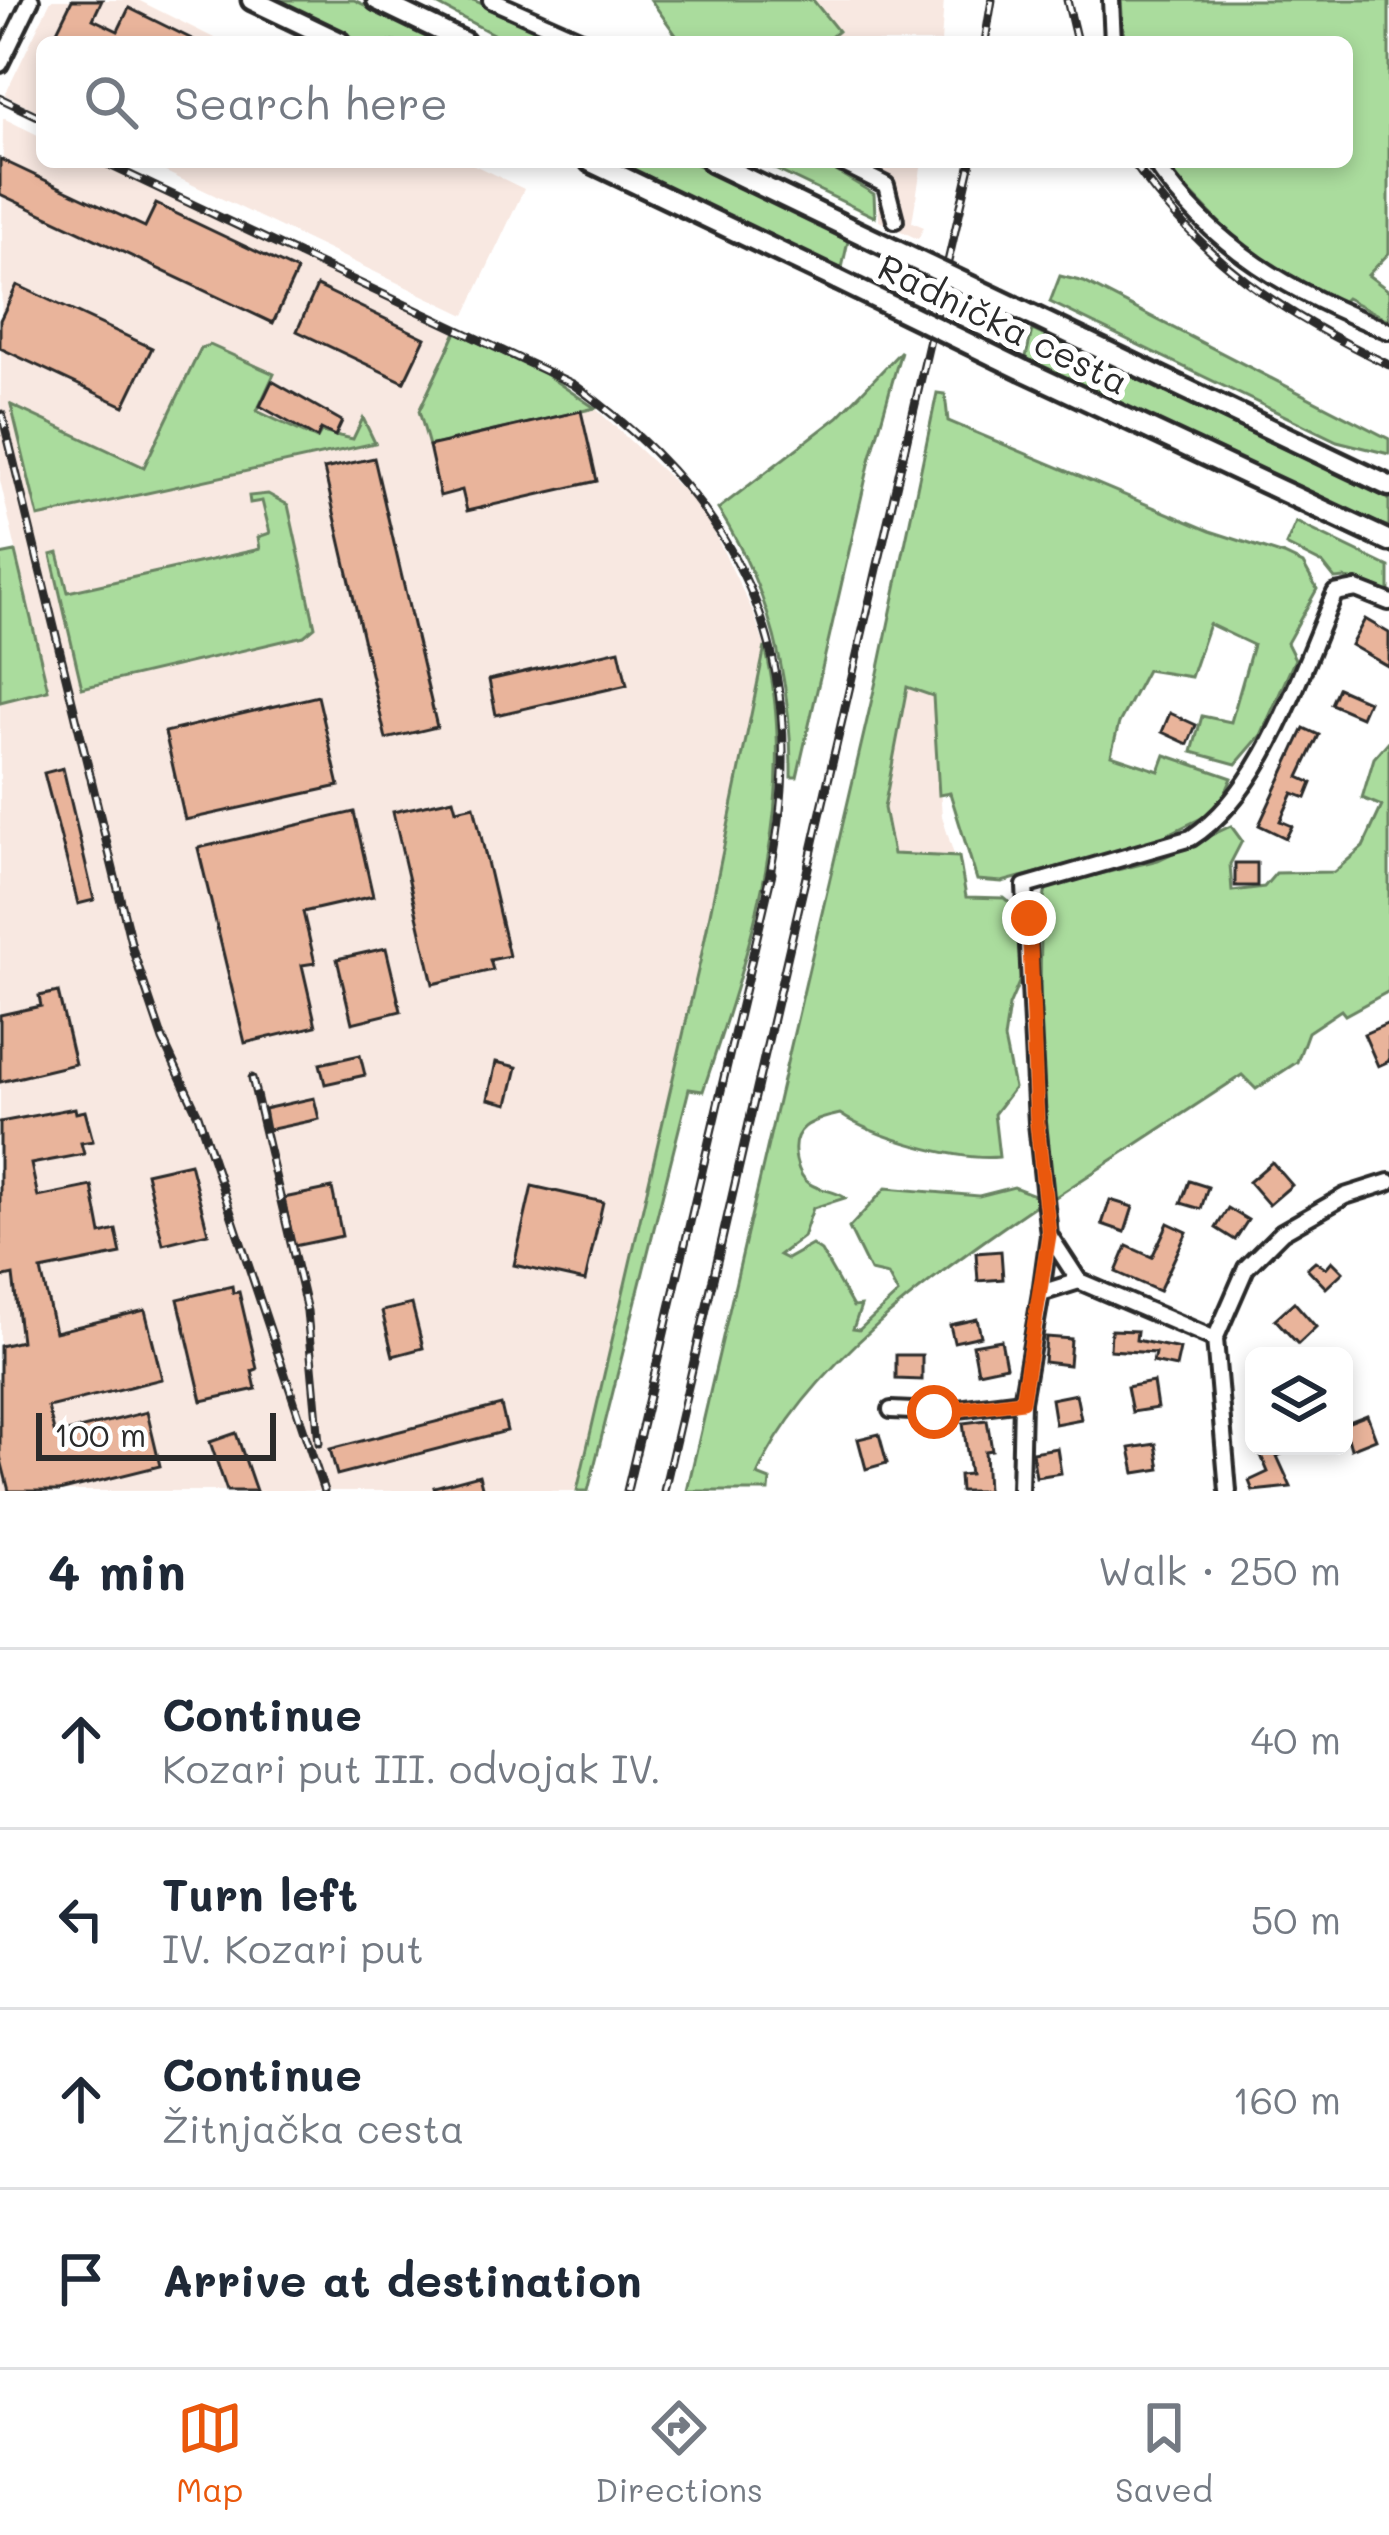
<!DOCTYPE html>
<meta charset="utf-8">
<style>
body{margin:0;font-family:Mali,sans-serif;background:#f2f2f3;color:#1f2937}
.controls{position:absolute;right:36px;bottom:36px;display:grid;overflow:hidden;border-radius:18px;box-shadow:0 6px 18px #0003}
.controls button{width:108px;height:108px;display:grid;place-items:center;padding:0;border:0;border-bottom:3px solid #e0e1e3;background:#fff;color:#1f2937;font:60px sans-serif}
.scale{position:absolute;left:36px;bottom:30px;width:240px;box-sizing:border-box;padding-left:12px;border:6px solid #2b2b2b;border-top:0;font-size:33px;line-height:42px;white-space:nowrap;color:#2b2b2b;-webkit-text-stroke:9px #fff;paint-order:stroke}
.stop{position:absolute;width:36px;height:36px;margin:-27px;border:9px solid #ea580c;border-radius:50%;background:#fff}
.stop.end{background:#ea580c;border-color:#fff;box-shadow:0 3px 12px #0008}
.list{margin:0;padding:0;list-style:none}
h2{display:flex;justify-content:space-between;align-items:center;height:156px;margin:0;padding:0 48px;font-size:51px}
h2 small{font-size:39px;font-weight:400;color:#747a83}
.list li{display:grid;grid-template-columns:78px 1fr auto;gap:36px;align-items:center;box-sizing:border-box;height:180px;padding:0 48px;border-top:3px solid #e0e1e3}
.list b{display:block;font-size:45px;white-space:nowrap}
.list p{margin:0;font-size:39px;white-space:nowrap;color:#747a83}
.list em{font-size:39px;font-style:normal;color:#747a83}
.icon{flex:none;width:66px;height:66px;fill:none;stroke:currentColor;stroke-width:2;stroke-linecap:round;stroke-linejoin:round}
.map{position:relative;flex:none;width:1389px;height:1491px;overflow:hidden}
.search{position:absolute;background:#fff;box-shadow:0 6px 18px #0003;left:36px;right:36px;top:36px;height:132px;display:flex;align-items:center;gap:30px;box-sizing:border-box;padding:0 42px;border-radius:18px;color:#747a83;font-size:45px}
.sheet{height:876px;background:#fff}
nav{display:flex;justify-content:space-around;align-items:center;box-sizing:border-box;height:168px;border-top:3px solid #e0e1e3;background:#fff;font-size:33px;color:#747a83}
nav a{display:grid;justify-items:center;gap:6px}
nav .on{color:#ea580c}
.map>svg:first-child{display:block}
</style>
<div class="map">
<svg width="1389" height="1491" viewBox="0 0 1389 1491">
<rect width="100%" height="100%" fill="#fff"/>
<filter id="ink" filterUnits="userSpaceOnUse"><feTurbulence type="fractalNoise" baseFrequency=".00833" numOctaves="2"/><feDisplacementMap in="SourceGraphic" scale="24" xChannelSelector="R" yChannelSelector="G"/><feConvolveMatrix kernelMatrix="1 2 1 2 8 2 1 2 1" color-interpolation-filters="sRGB"/></filter>
<g filter="url(#ink)">
<g fill="#f8e8e1">
<polygon points="51,0 138,0 222,42 42,42 42,113 5,95"/>
<polygon points="813,0 944,0 941,42 825,42 837,31"/>
<polygon points="3,118 42,137 42,162 96,162 456,332 419,410 429,445 595,408 687,494 710,524 753,612 765,647 700,962 577,1491 0,1491 0,702 48,689 0,480"/>
<polygon points="145,162 468,162 524,189 465,315"/>
<polygon points="829,162 922,162 912,222 924,227 918,239 879,221 878,193"/>
<polygon points="907,687 933,695 942,816 954,855 893,855 884,808"/>
</g>
<g fill="#aadc9d" stroke="#6a8464" stroke-width="3">
<polygon points="272,0 354,0 441,42 359,42"/>
<polygon points="429,0 473,0 568,42 508,42"/>
<polygon points="651,0 813,0 838,31 825,42 681,42"/>
<polygon points="1121,0 1389,0 1389,253 1368,275 1389,291 1389,320 1346,298 1340,304 1247,251 1161,162 1347,162 1347,42 1124,42"/>
<polygon points="608,162 691,162 838,233 848,241 842,268 830,268"/>
<polygon points="760,162 821,162 874,194 875,217"/>
<polygon points="1060,276 1084,282 1389,439 1389,454 1337,441 1050,302"/>
<polygon points="1032,330 1389,494 1389,527 1320,502 1034,366 1026,357"/>
<polygon points="456,332 542,372 595,408 429,446 419,411"/>
<polygon points="210,345 274,374 257,411 317,439 321,432 353,439 363,418 375,443 38,517 11,405 144,467 201,348"/>
<path d="M 901,351 L 870,460 L 797,777 L 791,777 C 792,680 770,590 718,509 L 838,417 Z"/>
<path d="M 937,393 L 945,394 L 948,421 L 1210,531 L 1284,555 L 1303,564 L 1317,589 L 1287,643 L 1295,659 L 1261,735 L 1236,764 L 1192,752 L 1202,716 L 1231,722 L 1253,645 L 1209,624 L 1191,677 L 1147,670 L 1119,723 L 1111,755 L 1159,771 L 1165,755 L 1232,778 L 1218,810 L 1154,841 L 1002,882 L 977,880 L 950,793 L 939,795 L 933,696 L 907,687 L 884,808 L 893,854 L 959,857 L 966,897 L 1004,898 L 1020,911 L 1026,966 L 1009,1006 L 1004,1039 L 1014,1088 L 994,1114 L 999,1157 C 956,1161 874,1137 840,1114 C 812,1120 789,1127 796,1160 C 798,1169 802,1179 810,1184 C 820,1191 835,1190 845,1198 L 813,1208 L 803,1237 L 779,1255 L 787,1259 L 812,1245 L 821,1251 L 853,1307 L 861,1306 L 853,1329 L 859,1330 L 898,1294 L 888,1275 L 870,1271 L 849,1228 L 886,1188 L 979,1196 L 1014,1187 L 1037,1196 L 1036,1205 C 940,1270 805,1366 757,1475 L 770,1480 L 769,1491 L 687,1491 L 878,673 Z"/>
<polygon points="268,494 288,505 315,627 304,636 82,688 51,555 58,553 68,592 260,549 258,537 270,533 262,501 250,503 249,496"/>
<polygon points="1296,522 1389,567 1389,594 1345,578 1335,579 1323,564 1286,545"/>
<polygon points="15,552 48,690 0,702 0,555"/>
<path d="M 765,647 C 802,794 750,950 703,1091 L 689,1089 L 588,1491 L 577,1491 L 700,962 Z"/>
<path d="M 1389,741 L 1389,991 L 1345,1015 L 1341,1010 L 1308,1032 L 1297,1062 L 1256,1089 L 1242,1075 L 1054,1198 C 1042,1167 1034,913 1047,887 L 1158,860 L 1231,826 L 1242,841 L 1230,864 L 1232,891 L 1264,887 L 1276,873 L 1334,872 L 1363,847 L 1382,806 L 1362,798 L 1374,758 Z"/>
</g>
<g fill="#e9b49b" stroke="#2b2b2b" stroke-width="3">
<polygon points="72,0 102,0 93,19 118,31 129,8 198,42 60,42 53,39"/>
<polygon points="0,159 145,227 156,204 297,271 273,323 0,194"/>
<polygon points="17,285 152,348 124,406 0,348 0,320"/>
<polygon points="317,286 425,338 404,382 297,331"/>
<polygon points="272,381 342,421 335,436 321,429 317,438 260,406"/>
<polygon points="581,411 597,481 467,511 462,490 440,496 429,446"/>
<polygon points="374,458 437,727 386,739 324,469"/>
<polygon points="1365,619 1389,633 1389,667 1351,645"/>
<polygon points="619,650 627,685 496,715 489,680"/>
<polygon points="1338,688 1368,701 1361,717 1331,704"/>
<polygon points="318,696 339,786 185,820 165,732"/>
<polygon points="1170,713 1196,725 1188,744 1162,732"/>
<polygon points="1304,728 1319,735 1299,777 1312,783 1306,798 1293,793 1280,821 1292,826 1286,838 1259,825"/>
<polygon points="63,768 94,900 78,904 44,773"/>
<polygon points="453,799 456,810 474,806 509,956 490,960 493,970 433,984 393,812"/>
<polygon points="354,812 373,896 303,912 315,963 302,965 316,1026 245,1043 198,848"/>
<rect x="1235" y="863" width="22" height="23"/>
<polygon points="386,948 401,1011 352,1023 337,959"/>
<polygon points="58,992 75,1064 0,1082 0,1015 41,1006 39,996"/>
<polygon points="1389,1023 1389,1061 1378,1066 1364,1034"/>
<polygon points="360,1055 365,1075 325,1084 320,1064"/>
<polygon points="496,1062 517,1067 508,1104 488,1099"/>
<polygon points="314,1098 319,1119 268,1130 264,1109"/>
<polygon points="75,1108 76,1113 85,1111 93,1141 81,1143 84,1154 31,1164 38,1197 92,1186 101,1234 116,1230 121,1254 41,1270 55,1332 145,1310 162,1379 48,1407 55,1435 147,1412 160,1466 59,1491 9,1491 0,1456 0,1346 21,1341 13,1275 0,1278 0,1122"/>
<polygon points="1272,1162 1292,1185 1269,1205 1249,1182"/>
<polygon points="190,1163 208,1233 163,1244 146,1173"/>
<polygon points="1189,1181 1208,1187 1201,1209 1181,1203"/>
<polygon points="532,1186 603,1202 585,1281 514,1265"/>
<polygon points="332,1188 342,1236 294,1246 284,1198"/>
<polygon points="1110,1200 1133,1207 1125,1232 1102,1224"/>
<polygon points="1228,1208 1248,1220 1235,1240 1216,1228"/>
<polygon points="1168,1223 1187,1232 1159,1291 1116,1272 1127,1246 1152,1257"/>
<polygon points="1001,1251 1003,1279 978,1281 976,1253"/>
<polygon points="1315,1261 1326,1268 1332,1261 1343,1272 1326,1288 1307,1268"/>
<polygon points="232,1286 233,1293 239,1292 257,1369 252,1371 256,1389 202,1401 178,1299"/>
<polygon points="1294,1302 1316,1327 1298,1344 1275,1319"/>
<polygon points="412,1304 423,1348 393,1356 382,1311"/>
<polygon points="977,1319 981,1336 954,1342 950,1325"/>
<polygon points="1111,1330 1137,1331 1136,1340 1180,1349 1176,1367 1153,1362 1155,1353 1110,1350"/>
<polygon points="1046,1337 1071,1339 1069,1365 1044,1362"/>
<polygon points="1001,1340 1006,1366 978,1372 973,1345"/>
<polygon points="896,1355 922,1355 922,1380 896,1379"/>
<polygon points="1153,1382 1157,1408 1132,1412 1127,1387"/>
<polygon points="1076,1394 1081,1419 1055,1424 1051,1399"/>
<polygon points="501,1405 507,1431 337,1475 330,1449"/>
<polygon points="1367,1415 1376,1439 1351,1449 1344,1424"/>
<polygon points="987,1420 992,1450 985,1451 987,1491 960,1491 959,1475 970,1474 963,1423"/>
<polygon points="236,1433 256,1491 227,1491 210,1442"/>
<polygon points="879,1434 887,1463 866,1469 858,1439"/>
<polygon points="1156,1444 1160,1469 1135,1473 1130,1448"/>
<polygon points="1257,1446 1301,1446 1277,1456 1291,1487 1253,1491 1249,1481 1268,1472"/>
<polygon points="1057,1448 1061,1473 1036,1477 1032,1452"/>
<polygon points="479,1475 483,1491 435,1491 434,1487"/>
</g>
<g fill="none" stroke-linecap="round" stroke-linejoin="round">
<defs>
<g id="street">
<polyline points="491,0 586,42"/>
<polyline points="1111,0 1113,42"/>
<polyline points="0,64 31,0"/>
<polyline points="840,162 886,185 895,220"/>
<path d="M 1154,162 C 1213,249 1294,294 1389,331"/>
<path d="M 1049,1235 L 1037,1123 L 1025,886 L 1191,838 C 1266,789 1299,673 1335,593 L 1356,589 L 1389,602"/>
<polyline points="1041,1293 1049,1235 1079,1281"/>
<polyline points="891,1410 934,1412 1022,1401"/>
<polyline points="1020,1491 1022,1401 1041,1293 1079,1281 1215,1339"/>
<polyline points="1228,1491 1215,1339 1246,1268 1282,1232 1345,1196 1389,1182"/>
</g>
<g id="secondary">
<polyline points="252,0 340,42"/>
<polyline points="377,0 464,42"/>
<polyline points="591,162 838,280"/>
<polyline points="712,162 851,229"/>
<polyline points="1035,317 1389,486"/>
<polyline points="1023,370 1389,541"/>
</g>
</defs>
<use href="#street" stroke="#2b2b2b" stroke-width="22"/>
<use href="#secondary" stroke="#2b2b2b" stroke-width="27"/>
<use href="#street" stroke="#fff" stroke-width="14"/>
<use href="#secondary" stroke="#fff" stroke-width="18"/>
<defs>
<g id="rail">
<polyline points="1067,0 1077,42"/>
<polyline points="985,42 992,0"/>
<polyline points="0,98 42,118"/>
<path d="M 103,162 L 573,384 C 751,511 817,672 767,887"/>
<path d="M 1133,162 C 1204,263 1280,312 1389,365"/>
<polyline points="2,414 133,951 163,1040 198,1115 324,1491"/>
<polyline points="252,1078 307,1311 319,1443"/>
<polyline points="627,1491 772,873"/>
<polyline points="664,1491 971,162"/>
</g>
</defs>
<use href="#rail" stroke="#2b2b2b" stroke-width="9"/>
<use href="#rail" stroke="#fff" stroke-width="4.5" stroke-dasharray="14" stroke-linecap="butt"/>
<defs>
<g id="secondary-bridge">
<polyline points="851,229 1035,317"/>
<polyline points="838,280 1023,370"/>
</g>
</defs>
<use href="#secondary-bridge" stroke="#2b2b2b" stroke-width="27" stroke-linecap="butt"/>
<use href="#secondary-bridge" stroke="#fff" stroke-width="18"/>
</g>
</g>
<g fill="none" stroke-linecap="round" stroke-linejoin="round" filter="url(#ink)">
<polyline stroke="#ea580c" stroke-width="15" points="934,1412 1022,1401 1049,1235 1037,1123 1029,918"/>
</g>
<g text-anchor="middle" dominant-baseline="central" stroke-width="12" stroke-linejoin="round" paint-order="stroke">
<g font-size="36" fill="#2b2b2b" stroke="#fff">
<text transform="translate(1004 323) rotate(26)">Radnička cesta</text>
</g>
</g>
</svg>
<div class="controls">
<button><svg class="icon" aria-label="layers" viewBox="0 0 24 24"><path d="M12 4l9 5-9 5-9-5zM3 14l9 5 9-5"/></svg></button>
</div>
<div class="scale">100 m</div>
<div class="stop" style="left:934px;top:1412px"></div>
<div class="stop end" style="left:1029px;top:918px"></div>
<div class="search"><svg class="icon" aria-label="search" viewBox="0 0 24 24"><circle cx="10" cy="10" r="6"/><path d="M15 15l6 6"/></svg>Search here</div>
</div>
<section class="sheet">
<h2>4 min<small>Walk · 250 m</small></h2>
<ul class="list">
<li><svg class="icon" aria-label="ahead" viewBox="0 0 24 24"><path d="M12 20V5M6 11l6-6 6 6"/></svg><div><b>Continue</b><p>Kozari put III. odvojak IV.</p></div><em>40 m</em></li>
<li><svg class="icon" aria-label="left" viewBox="0 0 24 24"><path d="M17 20v-9H6M10 6l-5 5 5 5"/></svg><div><b>Turn left</b><p>IV. Kozari put</p></div><em>50 m</em></li>
<li><svg class="icon" aria-label="ahead" viewBox="0 0 24 24"><path d="M12 20V5M6 11l6-6 6 6"/></svg><div><b>Continue</b><p>Žitnjačka cesta</p></div><em>160 m</em></li>
<li><svg class="icon" aria-label="arrive" viewBox="0 0 24 24"><path d="M6 21V4h12l-3 4 3 4H6"/></svg><div><b>Arrive at destination</b></div></li>
</ul>
</section>
<nav>
<a class="on"><svg class="icon" aria-label="map" viewBox="0 0 24 24"><path d="M3 6l6-2 6 2 6-2v14l-6 2-6-2-6 2zM9 4v14M15 6v14"/></svg>Map</a>
<a><svg class="icon" aria-label="directions" viewBox="0 0 24 24"><path d="M12 3l9 9-9 9-9-9zM9 14v-3h6M13 9l2 2-2 2"/></svg>Directions</a>
<a><svg class="icon" aria-label="saved" viewBox="0 0 24 24"><path d="M7 4h10v16l-5-4-5 4z"/></svg>Saved</a>
</nav>
